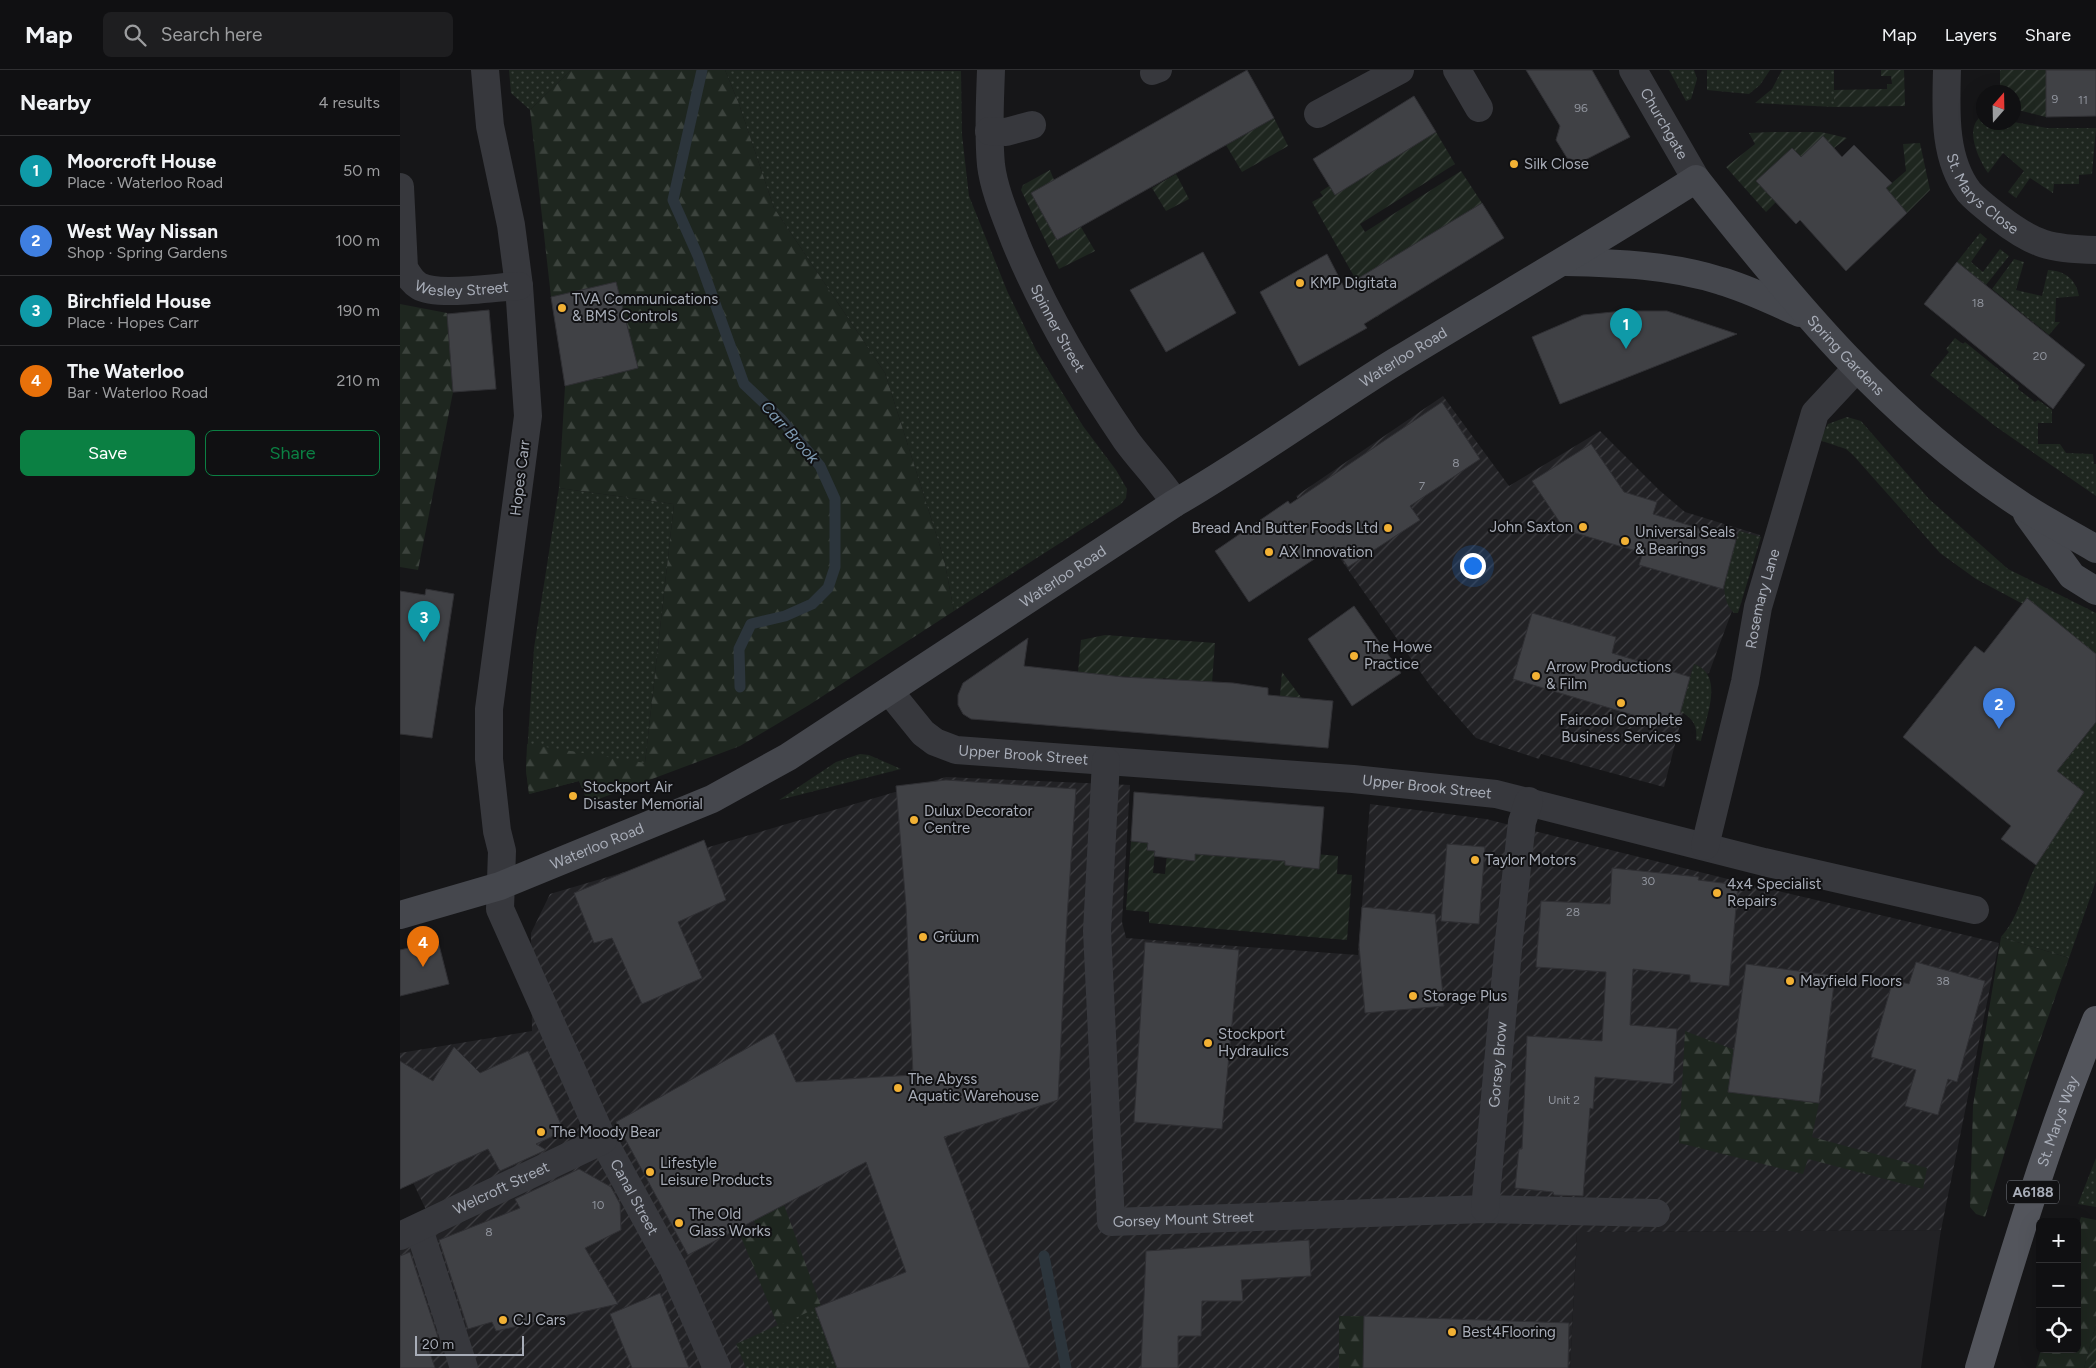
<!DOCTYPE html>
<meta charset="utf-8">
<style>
body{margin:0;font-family:Figtree,sans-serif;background:#1e1e20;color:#f1f3f6}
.controls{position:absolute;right:15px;bottom:15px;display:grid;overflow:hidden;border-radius:8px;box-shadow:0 5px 20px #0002}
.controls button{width:45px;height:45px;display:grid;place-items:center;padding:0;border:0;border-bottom:1px solid #303032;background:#101012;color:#f1f3f6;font:25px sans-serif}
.compass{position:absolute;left:1576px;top:15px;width:45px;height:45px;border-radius:50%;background:#101012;box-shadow:0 5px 20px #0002;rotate:20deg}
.scale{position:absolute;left:15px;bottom:12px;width:109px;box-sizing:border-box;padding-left:5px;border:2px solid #a8adb8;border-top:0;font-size:14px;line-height:18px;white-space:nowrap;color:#a8adb8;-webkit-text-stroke:4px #111113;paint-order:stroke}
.you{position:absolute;left:1072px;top:495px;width:18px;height:18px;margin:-12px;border:4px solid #fff;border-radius:50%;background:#1a73e8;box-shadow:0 0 0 8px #1a73e833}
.badge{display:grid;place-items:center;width:32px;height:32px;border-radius:50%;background:#0b8043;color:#fff;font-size:16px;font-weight:700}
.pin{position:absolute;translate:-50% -41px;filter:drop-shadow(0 1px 2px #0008)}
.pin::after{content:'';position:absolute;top:26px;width:18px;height:15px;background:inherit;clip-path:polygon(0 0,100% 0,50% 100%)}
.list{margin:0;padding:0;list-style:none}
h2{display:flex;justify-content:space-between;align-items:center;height:65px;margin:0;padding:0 20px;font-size:21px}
h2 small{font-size:16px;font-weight:400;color:#9c9d9f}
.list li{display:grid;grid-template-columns:32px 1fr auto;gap:15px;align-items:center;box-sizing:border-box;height:70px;padding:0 20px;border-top:1px solid #303032}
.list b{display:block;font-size:19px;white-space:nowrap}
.list p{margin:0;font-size:16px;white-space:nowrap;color:#9c9d9f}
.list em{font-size:16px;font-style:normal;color:#9c9d9f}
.actions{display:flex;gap:10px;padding:15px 20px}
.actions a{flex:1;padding:11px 0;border:1px solid #0b8043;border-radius:8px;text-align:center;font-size:18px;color:#0b8043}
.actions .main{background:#0b8043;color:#fff}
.icon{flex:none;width:28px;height:28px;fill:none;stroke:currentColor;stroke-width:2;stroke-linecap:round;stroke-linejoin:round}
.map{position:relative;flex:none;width:1696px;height:1298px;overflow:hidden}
header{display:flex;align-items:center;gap:30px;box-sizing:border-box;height:70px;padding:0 25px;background:#101012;border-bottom:1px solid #303032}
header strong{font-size:24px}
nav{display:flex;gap:28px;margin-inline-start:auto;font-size:18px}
.search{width:350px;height:45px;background:#1e1e20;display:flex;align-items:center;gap:12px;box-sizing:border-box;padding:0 18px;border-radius:8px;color:#9c9d9f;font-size:19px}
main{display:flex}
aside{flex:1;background:#101012}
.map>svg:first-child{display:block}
</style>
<header>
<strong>Map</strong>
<div class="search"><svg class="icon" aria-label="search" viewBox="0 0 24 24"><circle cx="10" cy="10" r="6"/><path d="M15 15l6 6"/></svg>Search here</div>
<nav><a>Map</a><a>Layers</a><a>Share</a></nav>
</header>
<main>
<aside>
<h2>Nearby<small>4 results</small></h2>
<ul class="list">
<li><span class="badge" style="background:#0f9aa8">1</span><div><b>Moorcroft House</b><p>Place · Waterloo Road</p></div><em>50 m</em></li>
<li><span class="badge" style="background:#3f7fe0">2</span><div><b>West Way Nissan</b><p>Shop · Spring Gardens</p></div><em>100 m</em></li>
<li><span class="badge" style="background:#0f9aa8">3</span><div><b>Birchfield House</b><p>Place · Hopes Carr</p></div><em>190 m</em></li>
<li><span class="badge" style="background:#e8710a">4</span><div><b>The Waterloo</b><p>Bar · Waterloo Road</p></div><em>210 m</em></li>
</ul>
<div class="actions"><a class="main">Save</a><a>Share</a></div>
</aside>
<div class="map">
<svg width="1696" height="1298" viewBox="0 0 1696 1298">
<defs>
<pattern id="industrial-furrows" width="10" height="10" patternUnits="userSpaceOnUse" patternTransform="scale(1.25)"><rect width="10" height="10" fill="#222225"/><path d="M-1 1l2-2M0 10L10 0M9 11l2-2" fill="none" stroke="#3f3f43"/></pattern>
<pattern id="grass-dots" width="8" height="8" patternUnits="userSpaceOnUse" patternTransform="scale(1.25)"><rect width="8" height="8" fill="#1e261f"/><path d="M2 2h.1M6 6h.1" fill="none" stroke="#3c433d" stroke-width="1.8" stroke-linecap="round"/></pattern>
<pattern id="forest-firs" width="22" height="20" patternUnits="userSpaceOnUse" patternTransform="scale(1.25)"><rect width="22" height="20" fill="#1e261f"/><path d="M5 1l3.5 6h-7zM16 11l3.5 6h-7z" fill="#3c433d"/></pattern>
<pattern id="garden-furrows" width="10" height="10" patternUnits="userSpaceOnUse" patternTransform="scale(1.25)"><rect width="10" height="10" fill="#1e261f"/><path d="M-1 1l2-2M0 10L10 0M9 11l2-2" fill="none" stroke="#3c433d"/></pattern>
</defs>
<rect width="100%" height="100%" fill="#161618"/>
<polygon fill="#222225" points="1541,1160 1521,1298 1170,1298 1177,1162"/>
<g fill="url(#industrial-furrows)">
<polygon points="1043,326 1109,416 1200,361 1259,420 1285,442 1360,465 1309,603 1292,608 1264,717 1141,684 1139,689 1076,668 1031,617 896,426"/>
<polygon points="546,707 730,715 722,852 726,868 958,885 970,734 1086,749 1340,812 1599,873 1541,1160 1177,1162 1170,1298 0,1298 0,1152 27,1142 0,1085 0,983 132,961 131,863 150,824"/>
</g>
<g fill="url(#grass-dots)">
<polygon points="109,0 171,0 130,40 111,23"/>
<polygon points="325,0 561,1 562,65 569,126 608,223 636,280 683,356 716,400 727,419 726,428 721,434 554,541 544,489 485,303 374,138 339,34"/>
<polygon points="1269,0 1294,0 1297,9 1291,29 1286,31"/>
<polygon points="1307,0 1370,0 1360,15 1349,24 1307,20"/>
<polygon points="1382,0 1434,0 1434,37 1355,33 1372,19"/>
<path d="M 1583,45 L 1584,52 L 1614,52 L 1647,58 L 1696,58 L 1692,104 L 1679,105 L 1679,114 L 1654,114 L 1653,123 L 1630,108 L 1616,128 L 1608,122 L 1624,101 L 1603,83 L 1588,103 C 1578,88 1563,57 1583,45 Z"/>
<polygon points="1580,163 1587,169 1571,192 1583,202 1600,179 1609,186 1586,215 1557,192"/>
<path d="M 1614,189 L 1624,192 L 1616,220 L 1642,226 L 1648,200 C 1665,201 1676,209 1679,226 L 1656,228 L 1655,252 L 1660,252 L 1649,265 L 1592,219 Z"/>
<polygon points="1555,268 1563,274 1565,272 1619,316 1618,319 1635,332 1638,330 1652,340 1652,353 1638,353 1638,374 1660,374 1666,383 1693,384 1694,394 1696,394 1696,426 1595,356 1530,305 1549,282 1546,279"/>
<polygon points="1447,347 1461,351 1529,429 1608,499 1696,543 1696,584 1623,534 1576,509 1540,483 1453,385 1446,379 1419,370 1428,354"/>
<polygon points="159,418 274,434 245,693 188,733 179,711 129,724 126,700 134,578"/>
<path d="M 1339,461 L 1361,467 L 1338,543 L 1334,543 C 1313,522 1332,486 1339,461 Z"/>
<path d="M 1294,594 C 1325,605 1306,647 1301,671 L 1296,670 C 1298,657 1293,647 1280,642 Z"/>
<path d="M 1696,652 L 1696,811 L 1669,888 L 1601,867 C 1619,847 1623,821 1635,797 C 1648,771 1668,746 1684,722 L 1657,701 Z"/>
<polygon points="460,684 469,685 501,699 379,730 436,692"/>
<polygon points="1696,1088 1696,1137 1678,1134"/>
<polygon points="415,1238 437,1298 346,1298 336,1274"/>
</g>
<g fill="url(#forest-firs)">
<polygon points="171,0 325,0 339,34 374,138 485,303 544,489 554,541 409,635 340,676 188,733 179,711 129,724 126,700 127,674 245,693 274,434 159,418 165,316 238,298 216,212 151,227 130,40"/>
<polygon points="0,234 47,243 53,322 18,500 0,497"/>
<polygon points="1601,867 1669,888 1631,996 1585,1147 1576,1144 1570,1137 1573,1036"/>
<polygon points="1285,961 1335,980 1329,1022 1419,1033 1412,1067 1527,1098 1523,1119 1408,1089 1403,1104 1279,1073"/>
<polygon points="384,1135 421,1236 378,1256 341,1167 357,1158 354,1151"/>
<polygon points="1681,1147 1696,1150 1696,1254 1684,1298 1636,1298 1641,1279 1677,1279 1677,1159"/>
<polygon points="939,1246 964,1246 963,1298 939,1298"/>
</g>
<g fill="url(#garden-furrows)">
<polygon points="1481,0 1504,0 1505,36 1434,37 1434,20 1487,19 1487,14 1492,14 1491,6 1481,6"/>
<polygon points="1600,0 1646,0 1646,47 1614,39 1614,22 1600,22"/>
<polygon points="874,48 888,76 842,102 826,75"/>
<polygon points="1036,62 1055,94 960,154 965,162 1061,101 1082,133 962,208 983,242 977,247 912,132 923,126 920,122 929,116 935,124"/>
<polygon points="1371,62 1421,62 1447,68 1434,78 1423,67 1401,87 1392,78 1356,111 1376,132 1366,142 1326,97 1355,74 1349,63"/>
<polygon points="1520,73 1530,120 1507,143 1486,118 1506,101 1503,74"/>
<polygon points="650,100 654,110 631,123 657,170 681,157 695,181 659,199 621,120 623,115"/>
<polygon points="776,104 789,129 766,141 752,118"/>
<polygon points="705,565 815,573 812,613 778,619 778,610 763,608 762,618 731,615 731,607 715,606 714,614 678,602 681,570"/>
<polygon points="882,602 919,651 897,628 880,626"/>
<polygon points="731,771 748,773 747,780 755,781 753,803 765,804 767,783 776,784 776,789 794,791 797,773 938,786 937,804 952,805 947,870 749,853 749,842 726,840"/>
<polygon points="1696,1254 1696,1298 1684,1298"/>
</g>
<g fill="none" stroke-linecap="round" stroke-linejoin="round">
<g stroke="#2c353c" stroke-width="11">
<polyline points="302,0 273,130 298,186 344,314 381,349 420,396 435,429 435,497 428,518 412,534 385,546 351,554 339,579 340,617"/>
<polyline points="644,1186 666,1298"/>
</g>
</g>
<g fill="#404145" stroke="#303034">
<polygon points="847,0 874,48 657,170 631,123"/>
<polygon points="1126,0 1192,0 1230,67 1181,92 1167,88 1156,70 1160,56"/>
<polygon points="1646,0 1696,0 1696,46 1646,47"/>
<polygon points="1014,26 1036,62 935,125 913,89"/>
<polygon points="1423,66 1442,87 1454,75 1492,113 1486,118 1507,143 1446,201 1400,150 1396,154 1356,111 1392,78 1401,87"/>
<polygon points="1082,133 1104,168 964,254 967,258 899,296 860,222 927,184 944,217"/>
<polygon points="803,182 836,243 766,282 730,220"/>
<polygon points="1557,192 1685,295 1653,339 1524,234"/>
<polygon points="216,212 238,298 165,316 151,227"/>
<polygon points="89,240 96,319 53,322 47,244"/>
<polygon points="1223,241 1267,241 1337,264 1160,334 1132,267 1183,245"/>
<polygon points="1042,332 1080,389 1010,436 1020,450 948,497 934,476 849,532 815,481 888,431 890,434"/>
<polygon points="1191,374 1224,422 1257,432 1253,444 1336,470 1323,519 1239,495 1243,483 1165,460 1132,411"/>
<polygon points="26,519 54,524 32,668 0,664 0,521 25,525"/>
<polygon points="1627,528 1696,584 1696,652 1657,701 1684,722 1636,795 1601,769 1611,756 1503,667 1575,576 1584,583"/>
<polygon points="954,536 1001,603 952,636 908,569"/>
<polygon points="1132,543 1216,567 1212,583 1290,607 1276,658 1113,609"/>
<polygon points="628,568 624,596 723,607 833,613 868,618 868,625 933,631 928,678 571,649 563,644 558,635 558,625 563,613"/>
<polygon points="546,710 676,719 667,847 658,1030 544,1067 630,1298 437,1298 415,1238 506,1202 466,1092 288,1185 216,1052 374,963 396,1012 513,1005 506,836 496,716"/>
<polygon points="734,722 924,737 919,799 885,795 885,791 795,784 795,791 754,786 755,781 747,780 748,773 731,771"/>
<polygon points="304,770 326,830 278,852 302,908 242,934 212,868 194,873 174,823"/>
<polygon points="1047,774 1085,777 1079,854 1041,851"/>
<polygon points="1212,798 1299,807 1298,810 1338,815 1329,916 1290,912 1290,905 1233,899 1230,955 1277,959 1273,1014 1195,1007 1193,1039 1190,1038 1183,1126 1154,1125 1153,1122 1115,1118 1119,1079 1122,1079 1127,966 1202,971 1206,902 1136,897 1141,831 1210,834"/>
<polygon points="962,837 1035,844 1044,936 965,943 959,875"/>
<polygon points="38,871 49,914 0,926 0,880"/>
<polygon points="745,872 839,880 822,1059 734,1052"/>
<polygon points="1516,892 1585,911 1557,1012 1548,1009 1538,1045 1505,1036 1516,1000 1471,987 1493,910 1509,914"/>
<polygon points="1346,894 1435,906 1419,1033 1328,1022"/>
<polygon points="54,977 80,1003 128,981 164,1061 136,1074 146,1080 100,1101 88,1079 0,1119 0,991 33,1011"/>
<polygon points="179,1099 211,1117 220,1134 221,1160 185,1178 218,1234 96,1261 92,1252 68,1259 39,1170 120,1138 115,1129"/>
<polygon points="909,1170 911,1206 841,1210 843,1231 802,1231 801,1266 778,1266 778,1298 741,1298 746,1181"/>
<polygon points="10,1182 38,1267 26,1271 35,1298 0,1298 0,1186"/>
<polygon points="260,1223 289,1298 232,1298 210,1244"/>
<polygon points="964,1246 1169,1253 1168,1298 963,1298"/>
</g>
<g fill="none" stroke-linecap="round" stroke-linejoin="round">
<polyline stroke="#37383d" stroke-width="24" points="752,3 760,0"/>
<g stroke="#37383d" stroke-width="28">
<path id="s1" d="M 85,0 L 90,56 L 111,155 L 119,216 L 128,346 L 89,639 L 89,689 L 97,761 L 102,781 L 100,839 L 203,1070 L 273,1198 L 317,1298"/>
<path id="s2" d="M 591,0 C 590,31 588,64 591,95 C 594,120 606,147 615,171 C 644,242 683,307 726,370 C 741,391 761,410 775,433"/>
<polyline points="1057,0 1079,38"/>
<path id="s3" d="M 1233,0 L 1296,109"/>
<path id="s4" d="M 1547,0 C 1546,40 1543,88 1569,122 C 1577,131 1588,139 1598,147 C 1634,175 1650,179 1696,180"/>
<polyline points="918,44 1000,0"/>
<polyline points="589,61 606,62 632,55"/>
<path id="s5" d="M 0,117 L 4,198 C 8,205 12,212 19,216 C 38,227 96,217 119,216"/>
<path id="s6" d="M 489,621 L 523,663 L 535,672 L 556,680 L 953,709 L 1096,724 L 1364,792 L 1575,840"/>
<path id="s7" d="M 706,691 L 697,861 L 711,1152 L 1085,1139 L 1256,1143"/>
<path id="s8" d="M 1305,776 L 1345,612 L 1358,537 L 1415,343 L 1456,299"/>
<path id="s9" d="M 1085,1139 L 1109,870 L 1122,752 L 1129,731"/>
<polyline points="19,1159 64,1298"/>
<path id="s10" d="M 0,1166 L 203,1070"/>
</g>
<g stroke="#45474d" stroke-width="28">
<path d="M 1165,192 C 1217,193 1271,195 1321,211 C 1349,219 1374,232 1400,243"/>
<polyline points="1627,444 1672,506 1696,521"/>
<path id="s11" d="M 0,845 L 100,816 L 312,729 L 388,687 L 775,433 C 851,389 921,338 995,292 C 1095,231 1197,172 1296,109 C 1391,230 1490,350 1621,435 C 1645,451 1671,464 1696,479"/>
</g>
<path stroke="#53555c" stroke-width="28" id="s12" d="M 1579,1298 C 1614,1181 1650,1063 1696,950"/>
</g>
<g fill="#f2b134" stroke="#111113" stroke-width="2">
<circle cx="1114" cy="94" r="5"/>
<circle cx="900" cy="213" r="5"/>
<circle cx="162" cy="238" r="5"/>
<circle cx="1183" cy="457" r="5"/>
<circle cx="988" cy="458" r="5"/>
<circle cx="1225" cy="471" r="5"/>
<circle cx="869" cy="482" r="5"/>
<circle cx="954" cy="586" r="5"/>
<circle cx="1136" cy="606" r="5"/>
<circle cx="1221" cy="633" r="5"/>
<circle cx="173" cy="726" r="5"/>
<circle cx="514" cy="750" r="5"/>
<circle cx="1075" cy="790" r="5"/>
<circle cx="1317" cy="823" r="5"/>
<circle cx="523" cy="867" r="5"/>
<circle cx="1390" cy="911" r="5"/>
<circle cx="1013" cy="926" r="5"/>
<circle cx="808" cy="973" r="5"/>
<circle cx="498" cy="1018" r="5"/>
<circle cx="141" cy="1062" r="5"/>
<circle cx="250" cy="1102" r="5"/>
<circle cx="279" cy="1153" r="5"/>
<circle cx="103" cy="1250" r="5"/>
<circle cx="1052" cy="1262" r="5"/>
</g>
<g text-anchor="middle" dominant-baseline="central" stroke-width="4" stroke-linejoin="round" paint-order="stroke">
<g font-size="12" fill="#8e929b">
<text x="1655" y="29">9</text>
<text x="1683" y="30">11</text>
<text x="1181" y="38">96</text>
<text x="1578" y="233">18</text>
<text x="1640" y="286">20</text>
<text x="1056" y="393">8</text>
<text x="1022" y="416">7</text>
<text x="1248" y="811">30</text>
<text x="1173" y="842">28</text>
<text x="1543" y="911">38</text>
<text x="1164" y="1030">Unit 2</text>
<text x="198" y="1135">10</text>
<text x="89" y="1162">8</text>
</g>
<rect fill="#111113" stroke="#7b7e86" stroke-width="1" x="1607" y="1110.5" width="52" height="23" rx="4"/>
<g font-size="14" font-weight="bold" fill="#a8adb8">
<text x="1633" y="1122">A6188</text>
</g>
<g font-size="15" fill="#a8adb8" stroke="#111113">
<text stroke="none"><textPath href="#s3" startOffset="62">Churchgate</textPath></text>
<text stroke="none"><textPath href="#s4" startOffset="136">St. Marys Close</textPath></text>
<text stroke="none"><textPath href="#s5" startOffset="148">Wesley Street</textPath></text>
<text stroke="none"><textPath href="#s2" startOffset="272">Spinner Street</textPath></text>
<text stroke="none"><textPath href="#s11" startOffset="1728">Spring Gardens</textPath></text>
<text stroke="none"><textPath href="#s11" startOffset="1154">Waterloo Road</textPath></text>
<text transform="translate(120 408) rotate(-83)">Hopes Carr</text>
<text stroke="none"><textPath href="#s11" startOffset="749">Waterloo Road</textPath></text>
<text stroke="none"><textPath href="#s8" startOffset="254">Rosemary Lane</textPath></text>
<text stroke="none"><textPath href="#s6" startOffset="159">Upper Brook Street</textPath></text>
<text stroke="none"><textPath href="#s6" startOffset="564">Upper Brook Street</textPath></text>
<text stroke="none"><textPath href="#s11" startOffset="209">Waterloo Road</textPath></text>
<text stroke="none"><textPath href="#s9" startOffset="145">Gorsey Brow</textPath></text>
<text stroke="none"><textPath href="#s12" startOffset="259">St. Marys Way</textPath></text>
<text stroke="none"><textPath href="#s10" startOffset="112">Welcroft Street</textPath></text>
<text stroke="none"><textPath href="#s1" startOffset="1164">Canal Street</textPath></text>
<text stroke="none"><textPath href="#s7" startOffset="534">Gorsey Mount Street</textPath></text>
</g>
<g font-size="15" fill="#a8adb8" stroke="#111113" text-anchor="start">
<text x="1124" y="94">Silk Close</text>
<text x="910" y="213">KMP Digitata</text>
<text x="172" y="229">TVA Communications<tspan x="172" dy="17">&amp; BMS Controls</tspan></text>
<text x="1173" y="457" text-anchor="end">John Saxton</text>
<text x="978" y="458" text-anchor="end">Bread And Butter Foods Ltd</text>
<text x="1235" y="462">Universal Seals<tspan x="1235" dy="17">&amp; Bearings</tspan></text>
<text x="879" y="482">AX Innovation</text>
<text x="964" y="577">The Howe<tspan x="964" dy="17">Practice</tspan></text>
<text x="1146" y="597">Arrow Productions<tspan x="1146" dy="17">&amp; Film</tspan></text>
<text x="1221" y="650" text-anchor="middle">Faircool Complete<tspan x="1221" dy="17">Business Services</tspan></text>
<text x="183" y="717">Stockport Air<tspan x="183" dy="17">Disaster Memorial</tspan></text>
<text x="524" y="741">Dulux Decorator<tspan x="524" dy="17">Centre</tspan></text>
<text x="1085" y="790">Taylor Motors</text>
<text x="1327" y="814">4x4 Specialist<tspan x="1327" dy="17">Repairs</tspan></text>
<text x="533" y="867">Grüum</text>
<text x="1400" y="911">Mayfield Floors</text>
<text x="1023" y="926">Storage Plus</text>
<text x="818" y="964">Stockport<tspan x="818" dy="17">Hydraulics</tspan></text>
<text x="508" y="1009">The Abyss<tspan x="508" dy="17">Aquatic Warehouse</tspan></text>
<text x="151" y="1062">The Moody Bear</text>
<text x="260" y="1093">Lifestyle<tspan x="260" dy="17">Leisure Products</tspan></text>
<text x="289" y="1144">The Old<tspan x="289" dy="17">Glass Works</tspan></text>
<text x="113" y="1250">CJ Cars</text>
<text x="1062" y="1262">Best4Flooring</text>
</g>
<g font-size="16" font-style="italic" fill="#7f9bb3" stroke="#111113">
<text transform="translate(390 362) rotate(48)">Carr Brook</text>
</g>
</g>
</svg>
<div class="controls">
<button>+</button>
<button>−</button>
<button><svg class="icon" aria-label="locate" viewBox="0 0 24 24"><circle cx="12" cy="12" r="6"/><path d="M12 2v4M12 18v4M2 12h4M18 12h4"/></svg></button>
</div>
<svg class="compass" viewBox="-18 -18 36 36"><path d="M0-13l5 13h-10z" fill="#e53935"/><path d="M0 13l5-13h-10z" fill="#9c9d9f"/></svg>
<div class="scale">20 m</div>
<div class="you"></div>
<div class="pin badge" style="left:1226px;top:279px;background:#0f9aa8">1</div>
<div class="pin badge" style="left:1599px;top:659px;background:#3f7fe0">2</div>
<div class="pin badge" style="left:24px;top:572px;background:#0f9aa8">3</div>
<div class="pin badge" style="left:23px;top:897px;background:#e8710a">4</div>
</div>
</main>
